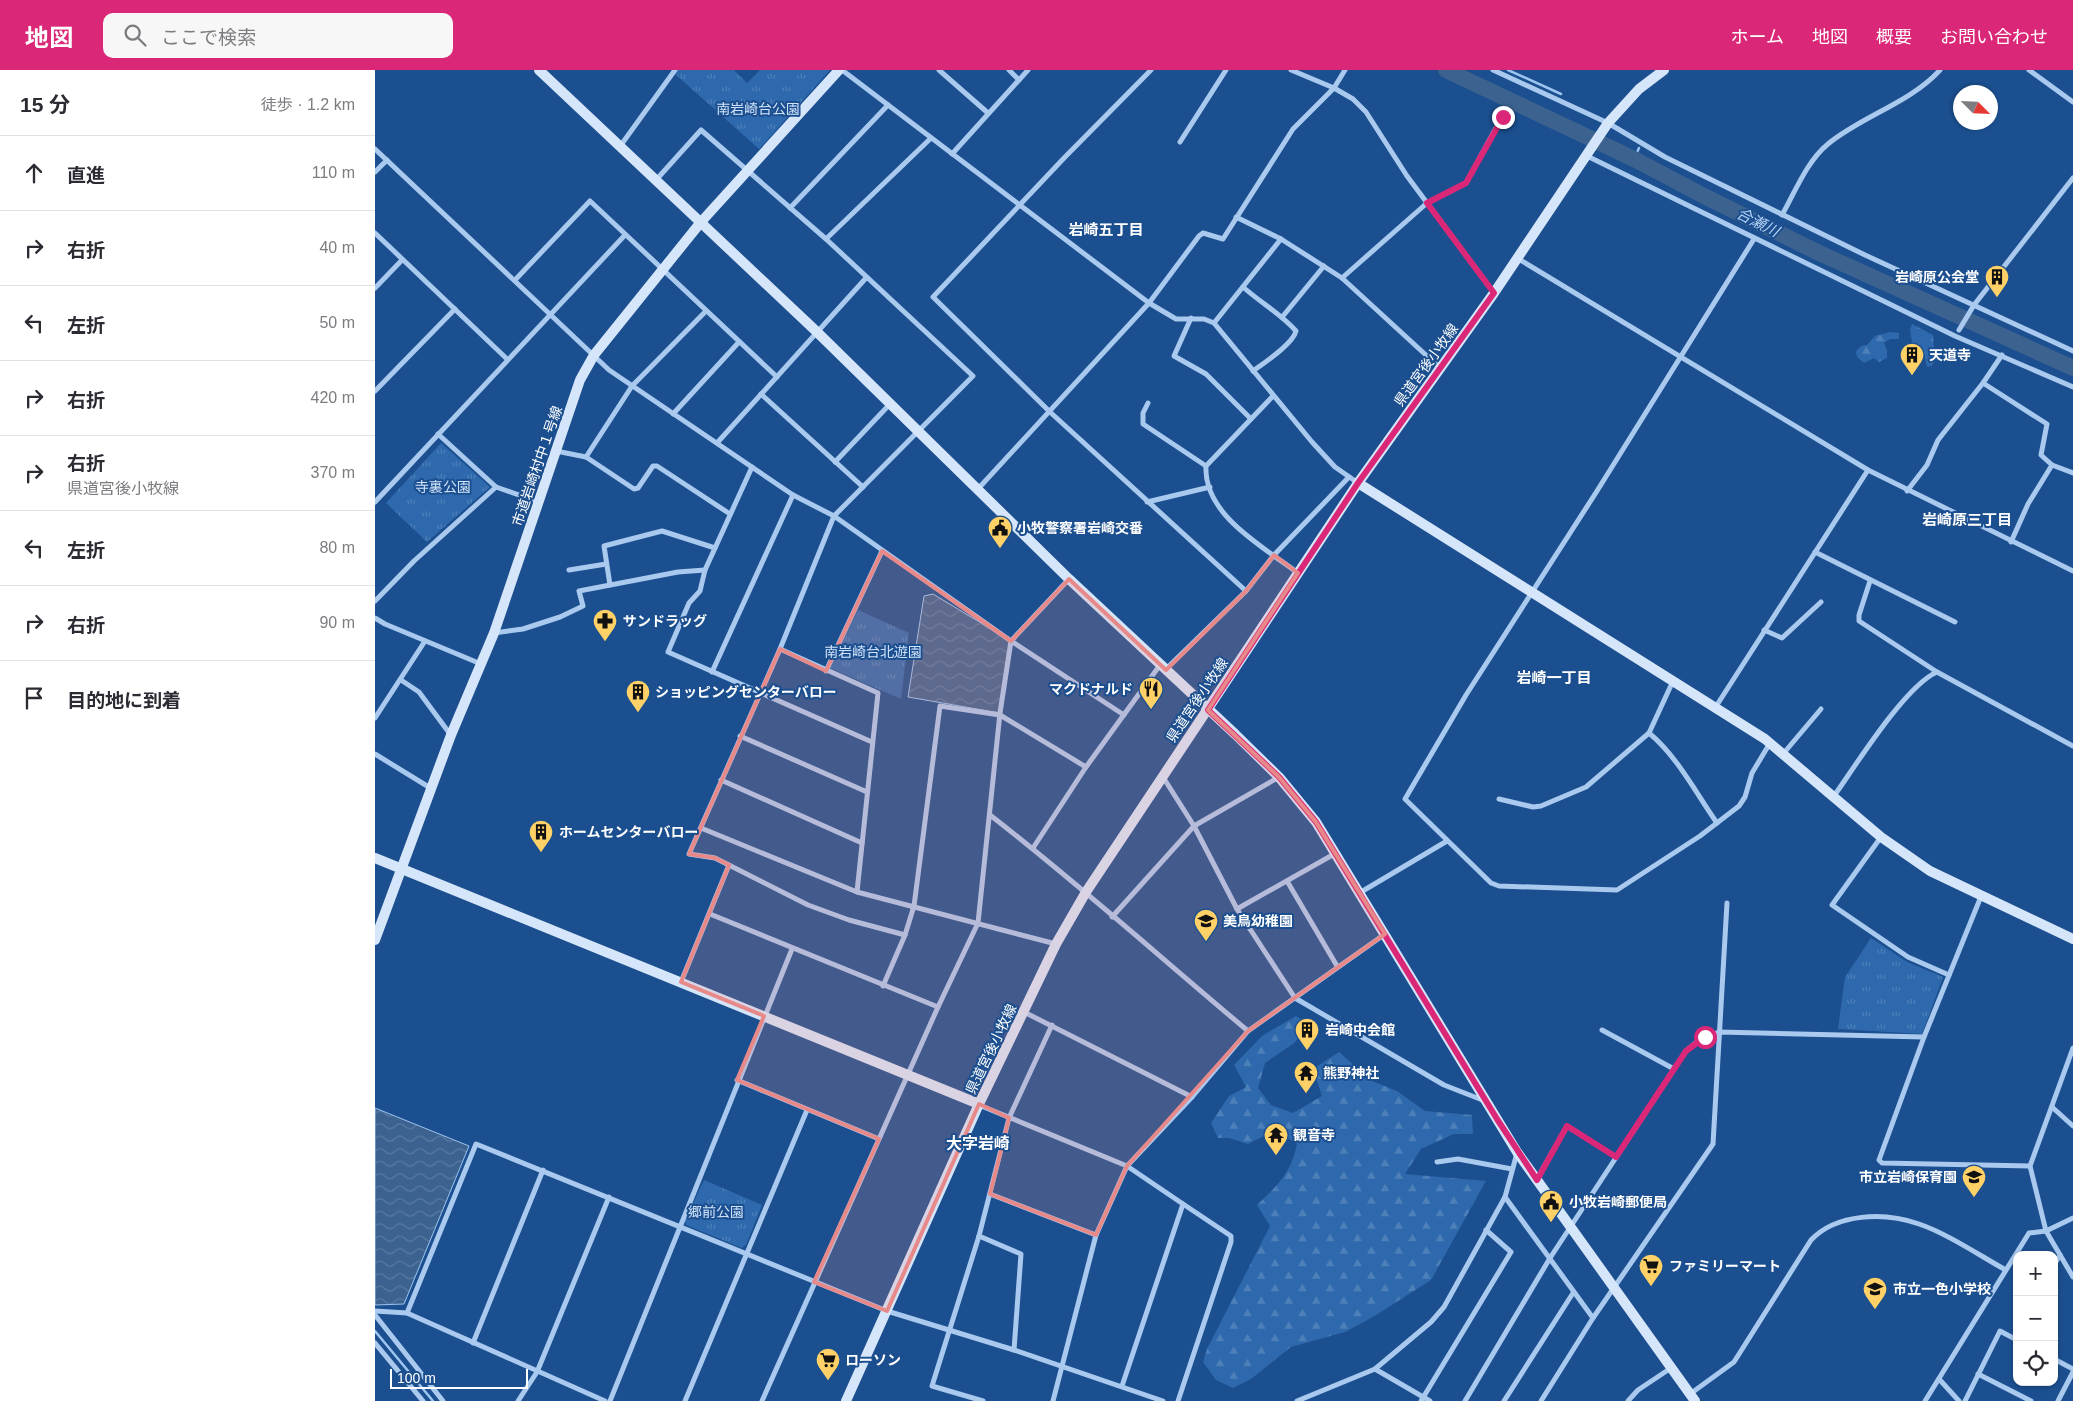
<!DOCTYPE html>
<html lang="ja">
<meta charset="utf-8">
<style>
body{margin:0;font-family:Helvetica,"Noto Sans JP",sans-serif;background:#f7f7f7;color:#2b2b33}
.controls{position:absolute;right:15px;bottom:15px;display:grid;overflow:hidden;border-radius:10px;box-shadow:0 1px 4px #0004}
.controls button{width:45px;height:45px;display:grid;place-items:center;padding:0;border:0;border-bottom:1px solid #e1e1e2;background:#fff;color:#2b2b33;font:25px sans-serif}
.compass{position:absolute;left:1578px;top:15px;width:45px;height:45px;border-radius:50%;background:#fff;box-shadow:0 1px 4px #0004;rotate:114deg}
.scale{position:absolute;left:15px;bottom:12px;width:138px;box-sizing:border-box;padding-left:5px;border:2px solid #fff;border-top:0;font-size:14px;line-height:18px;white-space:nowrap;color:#fff;-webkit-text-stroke:4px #1b4f8f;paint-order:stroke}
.stop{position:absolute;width:15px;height:15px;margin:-11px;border:4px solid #db2777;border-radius:50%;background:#fff}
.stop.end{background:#db2777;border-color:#fff;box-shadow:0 1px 5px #0008}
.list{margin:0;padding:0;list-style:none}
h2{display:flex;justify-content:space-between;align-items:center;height:65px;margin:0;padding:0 20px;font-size:21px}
h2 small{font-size:16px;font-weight:400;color:#7c7c81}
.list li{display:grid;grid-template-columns:32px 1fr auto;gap:15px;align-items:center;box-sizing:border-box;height:75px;padding:0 20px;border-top:1px solid #e1e1e2}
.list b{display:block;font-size:19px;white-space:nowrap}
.list p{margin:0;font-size:16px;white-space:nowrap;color:#7c7c81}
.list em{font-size:16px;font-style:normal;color:#7c7c81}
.icon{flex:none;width:28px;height:28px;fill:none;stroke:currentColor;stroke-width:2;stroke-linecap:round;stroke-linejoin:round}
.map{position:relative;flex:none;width:1698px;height:1331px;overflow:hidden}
header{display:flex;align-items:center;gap:30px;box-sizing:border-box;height:70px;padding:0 25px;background:#db2777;color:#fff}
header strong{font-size:24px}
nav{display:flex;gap:28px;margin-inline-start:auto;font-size:18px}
.search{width:350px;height:45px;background:#f7f7f7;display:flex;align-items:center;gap:12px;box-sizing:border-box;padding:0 18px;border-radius:10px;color:#7c7c81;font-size:19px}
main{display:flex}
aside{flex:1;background:#fff}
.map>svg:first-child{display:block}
</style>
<header>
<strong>地図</strong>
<div class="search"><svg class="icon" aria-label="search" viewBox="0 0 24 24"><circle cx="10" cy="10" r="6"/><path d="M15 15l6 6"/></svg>ここで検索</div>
<nav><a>ホーム</a><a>地図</a><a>概要</a><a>お問い合わせ</a></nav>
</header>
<main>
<aside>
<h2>15 分<small>徒歩 · 1.2 km</small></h2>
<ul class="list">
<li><svg class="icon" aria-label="ahead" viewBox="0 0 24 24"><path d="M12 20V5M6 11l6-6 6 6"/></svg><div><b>直進</b></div><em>110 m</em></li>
<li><svg class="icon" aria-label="right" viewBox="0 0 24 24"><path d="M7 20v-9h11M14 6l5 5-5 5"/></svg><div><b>右折</b></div><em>40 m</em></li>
<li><svg class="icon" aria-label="left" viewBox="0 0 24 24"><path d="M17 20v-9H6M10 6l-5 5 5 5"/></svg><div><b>左折</b></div><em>50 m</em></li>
<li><svg class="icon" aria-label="right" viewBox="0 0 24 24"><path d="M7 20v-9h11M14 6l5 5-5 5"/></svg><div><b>右折</b></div><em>420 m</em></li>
<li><svg class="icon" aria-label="right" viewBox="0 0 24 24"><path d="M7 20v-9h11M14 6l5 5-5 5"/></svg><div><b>右折</b><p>県道宮後小牧線</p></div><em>370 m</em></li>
<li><svg class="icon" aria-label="left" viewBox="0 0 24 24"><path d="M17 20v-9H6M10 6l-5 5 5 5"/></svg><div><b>左折</b></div><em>80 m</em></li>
<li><svg class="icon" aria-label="right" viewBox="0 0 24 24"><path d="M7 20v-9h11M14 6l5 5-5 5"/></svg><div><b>右折</b></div><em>90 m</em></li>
<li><svg class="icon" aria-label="arrive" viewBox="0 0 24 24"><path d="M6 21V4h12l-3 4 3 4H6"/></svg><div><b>目的地に到着</b></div></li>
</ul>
</aside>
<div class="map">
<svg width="1698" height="1331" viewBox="0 0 1698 1331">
<defs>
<pattern id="grass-tufts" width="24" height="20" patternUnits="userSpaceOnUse" patternTransform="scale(1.25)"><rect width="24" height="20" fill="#2e69ad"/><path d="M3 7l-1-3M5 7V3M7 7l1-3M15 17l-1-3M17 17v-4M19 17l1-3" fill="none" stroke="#4d80b9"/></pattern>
<pattern id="forest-firs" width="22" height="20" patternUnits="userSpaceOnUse" patternTransform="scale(1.25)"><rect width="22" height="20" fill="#2e69ad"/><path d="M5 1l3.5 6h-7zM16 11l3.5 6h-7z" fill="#4d80b9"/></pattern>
<pattern id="water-waves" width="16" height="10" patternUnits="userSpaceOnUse" patternTransform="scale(1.25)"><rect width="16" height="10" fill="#3c6290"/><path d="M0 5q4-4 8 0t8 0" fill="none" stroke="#597aa1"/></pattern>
</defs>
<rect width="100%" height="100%" fill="#1b4f8f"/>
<g fill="url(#grass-tufts)">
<polygon points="303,0 359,0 372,13 385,0 455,0 384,79 300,4"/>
<polygon points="66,373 115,417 52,472 11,433"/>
<polygon points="483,540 534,563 526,629 455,598"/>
<polygon points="1496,868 1532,892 1568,907 1547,964 1463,959 1470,907"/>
<polygon points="329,1110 387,1135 371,1175 367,1178 311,1155 310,1151"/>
</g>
<g fill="url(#forest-firs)">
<polygon points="1537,254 1558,265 1559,278 1564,285 1556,296 1552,297 1548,279 1538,278 1535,260"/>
<polygon points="1515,262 1524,263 1524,269 1515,269 1509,273 1512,280 1512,288 1504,292 1499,288 1489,293 1482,287 1481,281 1486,276 1492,275 1500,266"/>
<path d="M 921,946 L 935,955 L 919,973 L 890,993 L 883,1018 L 896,1035 L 918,1043 L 947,1026 L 938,999 L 964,982 L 997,1011 L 1022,1021 L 1050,1041 L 1097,1045 L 1098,1064 L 1079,1064 L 1046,1079 L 1030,1104 L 1111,1111 L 1056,1210 L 998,1247 L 970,1262 L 916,1277 L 876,1309 L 858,1318 L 841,1310 L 828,1292 L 832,1279 L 895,1156 L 882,1135 C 903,1115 916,1103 922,1074 L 901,1060 L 873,1074 L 854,1068 L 843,1068 L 836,1053 L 854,1026 L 871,1017 L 859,995 L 887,966 Z"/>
</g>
<g fill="url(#water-waves)" stroke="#9cc4f0">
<polygon points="558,524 636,571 625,643 533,627 549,526"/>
<polygon points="0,1038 94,1076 29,1234 0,1235"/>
</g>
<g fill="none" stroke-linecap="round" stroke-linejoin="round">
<g stroke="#9cc4f0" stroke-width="2.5">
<polyline points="1133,0 1186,24"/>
<polyline points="1259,89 1264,78"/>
<polyline points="0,1261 58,1331"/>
</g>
<polyline stroke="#3c6290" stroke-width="16" points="1071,0 1259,89 1329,126 1442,182 1698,298"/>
<g stroke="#a9c9ee" stroke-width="5">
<polyline points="467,0 774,233 801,249 829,249 839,253 937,372 960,397 983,413"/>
<polyline points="564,0 613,43"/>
<polyline points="634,0 644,10"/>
<polyline points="776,0 690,87 558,227 675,342 871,521"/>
<polyline points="916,0 959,18 978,29 991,42 1032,106 1119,223"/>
<polyline points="1118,0 1233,53 1290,87 1490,185 1698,281"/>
<polyline points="1654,0 1698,32"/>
<polyline points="805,72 851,0"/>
<polyline points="246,75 300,0"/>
<polyline points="0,79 234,300 418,425 459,446 636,571 749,645"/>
<polyline points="577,84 653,0"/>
<polyline points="1212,86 1580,266 1698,317"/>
<polyline points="0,102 12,90"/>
<polyline points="281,110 326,60 451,169 598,306 459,446 405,579 314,784 340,788 433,835 474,850 530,865"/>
<polyline points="415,138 513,35"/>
<path d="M 1407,145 C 1420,122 1432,91 1453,74 C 1487,46 1535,33 1565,0"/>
<polyline points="861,147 906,169 967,208 1065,298"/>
<polyline points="0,163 132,289"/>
<polyline points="451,169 556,68"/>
<polyline points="1379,169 1222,421 1091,625 1030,729 1116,813 1124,816 1242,820 1325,766 1364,736 1370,727 1377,703 1395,673"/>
<polyline points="1142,188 1493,400 1698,501"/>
<polyline points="967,208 1052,133 1091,113 1127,47"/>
<polyline points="140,210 215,131 402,307"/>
<path d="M 868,217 C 886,233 906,244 921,261 C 918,274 889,293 878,301"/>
<polyline points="0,218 27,190"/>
<polyline points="908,246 949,196"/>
<polyline points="816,248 799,286 831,304 876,349"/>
<polyline points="839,253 906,169"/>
<polyline points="1584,260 1599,235 1698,108"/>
<polyline points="1608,313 1672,354 1666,385 1677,395 1698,403"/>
<polyline points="0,321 80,239"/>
<polyline points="386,324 488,417"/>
<path d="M 898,326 L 831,396 C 828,445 890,478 923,503"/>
<polyline points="773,333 768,343 768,354 831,396"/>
<polyline points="298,344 364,272"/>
<polyline points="63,364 121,417 164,432"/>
<polyline points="342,373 491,208"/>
<polyline points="181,381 211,387 259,419 263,418 278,396 282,396 355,444"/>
<polyline points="211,387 257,316 331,241"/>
<polyline points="460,392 515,334"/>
<polyline points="377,397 330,500 325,521 314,533 293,582 497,672"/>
<polyline points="602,420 774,233 824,166 828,163 848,169 918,59 959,18 970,0"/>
<polyline points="1532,421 1552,395 1563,370 1608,313 1627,285"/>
<polyline points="0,432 250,165"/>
<polyline points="772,432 835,417"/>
<polyline points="1636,472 1653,434 1677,395"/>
<polyline points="1440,482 1580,552"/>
<polyline points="194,500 231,494"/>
<polyline points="1495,511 1484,545 1484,551 1562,602"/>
<polyline points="235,515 229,476 287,461 340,478"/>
<polyline points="0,531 39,491 121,417"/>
<polyline points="0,548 10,554 106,594"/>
<polyline points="1389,560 1407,568 1446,532"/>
<polyline points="119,563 148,559 185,547 208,536 204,521 303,502 330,500"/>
<polyline points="405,579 503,623 482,822"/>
<polyline points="791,599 871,521 899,485 974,407"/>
<polyline points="451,601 507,481"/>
<polyline points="337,602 418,425"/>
<polyline points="26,610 44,622 75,664"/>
<polyline points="1340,638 1493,400"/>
<polyline points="0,648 50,571"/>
<path d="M 1274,663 C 1302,686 1321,723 1342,753"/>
<polyline points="365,666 492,722"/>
<polyline points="0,684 57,719"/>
<polyline points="1408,684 1446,639"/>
<polyline points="788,707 819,756 862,839 920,928 1069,1015 1110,1031"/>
<polyline points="346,710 487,773"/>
<path d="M 1459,726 C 1481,695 1530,616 1562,602 L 1698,676"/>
<polyline points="1124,729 1158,737 1166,736 1211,717 1274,663 1298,611"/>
<path d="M 615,745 C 704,814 787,889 873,961"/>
<polyline points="326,758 482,822 681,874"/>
<polyline points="1506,767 1457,835 1533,887 1574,905"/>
<polyline points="658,778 711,697 785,595"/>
<polyline points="912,811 962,896"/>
<polyline points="986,822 1072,771"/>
<polyline points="1607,824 1549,967 1504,1090 1507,1093 1655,1096"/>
<polyline points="862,839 961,783"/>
<polyline points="335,844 563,937"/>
<polyline points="737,847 819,756 904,707"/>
<polyline points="306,912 354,795"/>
<polyline points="508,916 530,865 539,836 565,636 625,645 711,697"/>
<polyline points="649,942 817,1027"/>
<polyline points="1227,960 1299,999"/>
<polyline points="1698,978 1655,1096 1671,1161 1698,1207"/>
<polyline points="362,1010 504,1069"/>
<polyline points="604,1035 752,1096 808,1134 747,1316"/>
<polyline points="1677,1037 1698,1056"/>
<polyline points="1062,1092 1083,1089 1137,1099"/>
<polyline points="1162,1109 1192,1056 1241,1087"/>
<polyline points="615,1124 721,1165 752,1096 817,1027 873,961 1010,864"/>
<polyline points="1130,1127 1218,1248 1338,1074 1352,833"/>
<polyline points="604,1166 646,1184 639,1280"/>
<polyline points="1679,1195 1685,1185"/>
<polyline points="0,1241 32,1243 230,1331"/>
<polyline points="32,1243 101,1074 512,1241 639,1280 788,1331"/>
<polyline points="0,1245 68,1331"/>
<polyline points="0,1273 48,1331"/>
<polyline points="98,1273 168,1100"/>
<polyline points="1679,1289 1698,1299"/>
<polyline points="1000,1299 1055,1331"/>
<polyline points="1603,1304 1656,1331"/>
<polyline points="1564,1309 1584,1331"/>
<path d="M 1315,1324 L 1359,1292 L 1436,1170 C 1462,1143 1509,1142 1544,1154 C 1571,1163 1604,1185 1629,1199"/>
<polyline points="143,1331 162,1302 234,1127"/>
<polyline points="235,1331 417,879"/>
<polyline points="310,1331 432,1040"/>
<polyline points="387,1331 563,937 603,853 625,643 636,571 694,509"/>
<polyline points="608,1331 557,1316 604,1166 634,1048 677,955"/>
<polyline points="678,1331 721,1165"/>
<polyline points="803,1331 856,1172 856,1166 808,1134"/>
<polyline points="922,1331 1000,1299 1056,1252 1069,1237 1130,1127 1142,1083"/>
<polyline points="1046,1331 1136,1182 1111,1160"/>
<polyline points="1090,1331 1175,1188 1311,981 1323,971 1344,962 1549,967"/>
<polyline points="1129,1331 1198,1223"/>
<polyline points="1166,1331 1218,1248"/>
<polyline points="1253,1331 1263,1320 1296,1298"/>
<polyline points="1550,1331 1654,1163 1671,1161 1698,1148"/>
<polyline points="1590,1331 1625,1261 1642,1270"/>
<polyline points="1683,1331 1698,1302"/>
</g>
<g stroke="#d6e6fa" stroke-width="10">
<polyline points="164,0 442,262 694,509 860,664 904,707 941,752 1142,1082 1320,1331"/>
<polyline points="983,413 1390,669 1506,767 1555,801 1698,869"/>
<polyline points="0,788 604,1034"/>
<polyline points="0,870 76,665 119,563 205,310 219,285 326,152 464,0"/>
<polyline points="471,1331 604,1034 681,874 711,822 983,413 1119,223 1233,53 1264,19 1289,0"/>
</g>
</g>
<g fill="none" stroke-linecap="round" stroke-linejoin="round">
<polyline stroke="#db2777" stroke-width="6" points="1128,47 1091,113 1052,133 1119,223 983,413 833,640 904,707 941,752 1122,1049 1162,1110 1192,1056 1241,1087 1311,981 1330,967"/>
</g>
<path fill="#e88989" fill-opacity="0.2" stroke="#e88989" stroke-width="4" stroke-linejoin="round" d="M 507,481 L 636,571 L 694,509 L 791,600 L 871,521 L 899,485 L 923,503 L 833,640 L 904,707 L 941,752 L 1010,864 L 873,961 L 752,1096 L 721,1165 L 615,1124 L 634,1048 L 604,1034 L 512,1241 L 439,1212 L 504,1069 L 362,1010 L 389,946 L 306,912 L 354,795 L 340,788 L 314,784 L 405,579 L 451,601 Z"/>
<defs>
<symbol id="building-pin" viewBox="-11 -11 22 30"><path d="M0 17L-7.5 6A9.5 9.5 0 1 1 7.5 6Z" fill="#ffd166" stroke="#1b4f8f"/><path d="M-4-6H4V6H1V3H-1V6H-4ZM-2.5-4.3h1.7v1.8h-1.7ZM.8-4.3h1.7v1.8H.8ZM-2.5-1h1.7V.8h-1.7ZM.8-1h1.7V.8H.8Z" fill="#111"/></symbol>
<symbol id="civic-pin" viewBox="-11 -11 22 30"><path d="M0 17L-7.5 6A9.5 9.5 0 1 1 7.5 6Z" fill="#ffd166" stroke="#1b4f8f"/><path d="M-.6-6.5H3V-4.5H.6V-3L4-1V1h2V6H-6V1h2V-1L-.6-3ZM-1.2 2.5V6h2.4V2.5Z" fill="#111"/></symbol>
<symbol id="pharmacy-pin" viewBox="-11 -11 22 30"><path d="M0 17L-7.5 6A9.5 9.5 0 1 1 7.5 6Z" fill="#ffd166" stroke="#1b4f8f"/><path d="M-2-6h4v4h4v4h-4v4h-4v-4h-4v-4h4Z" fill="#111"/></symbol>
<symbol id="restaurant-pin" viewBox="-11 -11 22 30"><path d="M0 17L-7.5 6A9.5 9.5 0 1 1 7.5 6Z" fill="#ffd166" stroke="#1b4f8f"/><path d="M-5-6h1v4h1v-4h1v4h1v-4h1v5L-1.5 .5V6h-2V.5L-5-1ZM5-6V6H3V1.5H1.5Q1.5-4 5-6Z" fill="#111"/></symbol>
<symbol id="school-pin" viewBox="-11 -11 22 30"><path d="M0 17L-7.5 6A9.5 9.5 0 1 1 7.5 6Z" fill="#ffd166" stroke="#1b4f8f"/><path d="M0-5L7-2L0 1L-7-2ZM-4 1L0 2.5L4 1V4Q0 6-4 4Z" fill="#111"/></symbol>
<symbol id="temple-pin" viewBox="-11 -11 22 30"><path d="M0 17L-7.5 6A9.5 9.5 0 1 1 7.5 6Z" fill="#ffd166" stroke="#1b4f8f"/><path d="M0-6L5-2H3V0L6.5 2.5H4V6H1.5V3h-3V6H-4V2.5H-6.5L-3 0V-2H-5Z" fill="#111"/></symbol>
<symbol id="supermarket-pin" viewBox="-11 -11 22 30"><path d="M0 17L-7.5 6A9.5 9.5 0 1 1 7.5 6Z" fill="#ffd166" stroke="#1b4f8f"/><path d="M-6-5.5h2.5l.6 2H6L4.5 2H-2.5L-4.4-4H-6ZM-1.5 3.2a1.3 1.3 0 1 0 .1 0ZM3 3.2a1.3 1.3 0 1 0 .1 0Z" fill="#111"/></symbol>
</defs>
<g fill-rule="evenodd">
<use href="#building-pin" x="1608" y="193" width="28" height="38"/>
<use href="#building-pin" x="1523" y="271" width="28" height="38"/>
<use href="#civic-pin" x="611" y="444" width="28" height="38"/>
<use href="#pharmacy-pin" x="216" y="537" width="28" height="38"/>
<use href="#restaurant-pin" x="762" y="605" width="28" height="38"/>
<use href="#building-pin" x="249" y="608" width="28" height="38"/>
<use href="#building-pin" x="152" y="748" width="28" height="38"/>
<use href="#school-pin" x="817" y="837" width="28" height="38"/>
<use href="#building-pin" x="918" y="946" width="28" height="38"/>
<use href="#temple-pin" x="917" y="989" width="28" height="38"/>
<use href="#temple-pin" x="887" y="1051" width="28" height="38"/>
<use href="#school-pin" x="1585" y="1093" width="28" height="38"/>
<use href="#civic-pin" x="1162" y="1118" width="28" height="38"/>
<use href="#supermarket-pin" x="1262" y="1182" width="28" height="38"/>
<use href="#school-pin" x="1486" y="1205" width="28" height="38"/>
<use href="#supermarket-pin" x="439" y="1276" width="28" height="38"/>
</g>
<g text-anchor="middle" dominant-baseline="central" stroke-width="4" stroke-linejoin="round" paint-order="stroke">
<g font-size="14" fill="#cfe3fa" stroke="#1b4f8f">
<text x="383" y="39">南岩崎台公園</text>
<text x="68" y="417">寺裏公園</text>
<text x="498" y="582">南岩崎台北遊園</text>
<text x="341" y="1142">郷前公園</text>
</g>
<g font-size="14" font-weight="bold" fill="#fff" stroke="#1b4f8f" text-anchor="start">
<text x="1604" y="207" text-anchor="end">岩崎原公会堂</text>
<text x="1554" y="285">天道寺</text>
<text x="642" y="458">小牧警察署岩崎交番</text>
<text x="248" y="551">サンドラッグ</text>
<text x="758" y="619" text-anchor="end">マクドナルド</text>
<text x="280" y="622">ショッピングセンターバロー</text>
<text x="184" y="762">ホームセンターバロー</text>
<text x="848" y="851">美鳥幼稚園</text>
<text x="950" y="960">岩崎中会館</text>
<text x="948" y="1003">熊野神社</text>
<text x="918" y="1065">観音寺</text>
<text x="1582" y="1107" text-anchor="end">市立岩崎保育園</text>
<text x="1194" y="1132">小牧岩崎郵便局</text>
<text x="1294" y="1196">ファミリーマート</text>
<text x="1518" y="1219">市立一色小学校</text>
<text x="470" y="1290">ローソン</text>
</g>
<g font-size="14" fill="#fff" stroke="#1b4f8f">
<text transform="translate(1051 295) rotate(-54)">県道宮後小牧線</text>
<text transform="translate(162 396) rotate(-71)">市道岩崎村中１号線</text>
<text transform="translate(822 630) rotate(-56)">県道宮後小牧線</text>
<text transform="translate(616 979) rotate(-64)">県道宮後小牧線</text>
</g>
<g font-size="15" font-style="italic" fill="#b5d3f5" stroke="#1b4f8f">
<text transform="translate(1383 152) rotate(27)">合瀬川</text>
</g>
<g font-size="15" font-weight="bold" fill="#fff" stroke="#1b4f8f">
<text x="731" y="159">岩崎五丁目</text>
<text x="1592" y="449">岩崎原三丁目</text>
<text x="1179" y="607">岩崎一丁目</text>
</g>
<g font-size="16" font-weight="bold" fill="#fff" stroke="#1b4f8f">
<text x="603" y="1073">大字岩崎</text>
</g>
</g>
</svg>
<div class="controls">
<button>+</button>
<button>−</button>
<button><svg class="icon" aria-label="locate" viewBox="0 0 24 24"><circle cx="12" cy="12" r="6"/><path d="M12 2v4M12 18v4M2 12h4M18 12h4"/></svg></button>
</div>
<svg class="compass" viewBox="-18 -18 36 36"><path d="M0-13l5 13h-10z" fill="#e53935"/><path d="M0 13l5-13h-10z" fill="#7c7c81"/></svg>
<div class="scale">100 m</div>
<div class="stop" style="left:1330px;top:967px"></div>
<div class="stop end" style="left:1128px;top:47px"></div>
</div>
</main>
